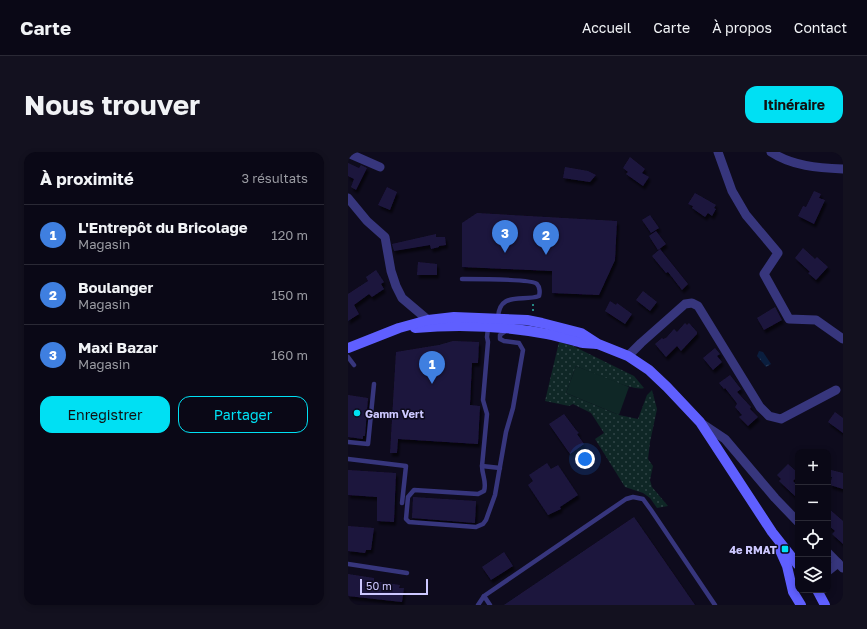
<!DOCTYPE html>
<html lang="fr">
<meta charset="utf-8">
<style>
body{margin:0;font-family:"Golos Text",sans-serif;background:#13111f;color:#f1f3f6}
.controls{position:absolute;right:12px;bottom:12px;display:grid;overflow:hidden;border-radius:8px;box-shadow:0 2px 6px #0003}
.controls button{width:36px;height:36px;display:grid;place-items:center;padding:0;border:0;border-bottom:1px solid #2a2935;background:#0a0816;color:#f1f3f6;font:20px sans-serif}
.scale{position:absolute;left:12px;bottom:10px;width:68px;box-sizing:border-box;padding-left:4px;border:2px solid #cdc8ff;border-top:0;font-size:11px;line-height:14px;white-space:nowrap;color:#cdc8ff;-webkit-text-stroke:3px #0e0b1d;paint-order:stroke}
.you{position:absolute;left:237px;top:307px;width:14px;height:14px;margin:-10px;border:3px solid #fff;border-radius:50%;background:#1a73e8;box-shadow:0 0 0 6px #1a73e833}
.badge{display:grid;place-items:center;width:26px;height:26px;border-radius:50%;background:#00e0f3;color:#fff;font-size:13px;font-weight:700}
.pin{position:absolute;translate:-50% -33px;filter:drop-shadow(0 1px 2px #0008)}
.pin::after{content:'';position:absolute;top:21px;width:14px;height:12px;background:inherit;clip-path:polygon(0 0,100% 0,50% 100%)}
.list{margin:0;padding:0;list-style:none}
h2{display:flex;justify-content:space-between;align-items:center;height:52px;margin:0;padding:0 16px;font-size:17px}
h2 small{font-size:13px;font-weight:400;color:#999aa1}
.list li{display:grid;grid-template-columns:26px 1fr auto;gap:12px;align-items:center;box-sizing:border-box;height:60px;padding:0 16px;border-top:1px solid #2a2935}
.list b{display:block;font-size:15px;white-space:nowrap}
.list p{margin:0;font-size:13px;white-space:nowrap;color:#999aa1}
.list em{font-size:13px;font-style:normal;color:#999aa1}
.actions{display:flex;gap:8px;padding:12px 16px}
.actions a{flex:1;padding:9px 0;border:1px solid #00e0f3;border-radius:12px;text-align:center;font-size:14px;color:#00e0f3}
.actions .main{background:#00e0f3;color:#111}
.icon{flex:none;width:22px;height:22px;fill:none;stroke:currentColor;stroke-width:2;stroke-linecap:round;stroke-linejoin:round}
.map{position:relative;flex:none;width:495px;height:453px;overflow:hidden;border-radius:12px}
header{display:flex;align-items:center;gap:24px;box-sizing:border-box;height:56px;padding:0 20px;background:#0a0816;border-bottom:1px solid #2a2935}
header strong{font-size:19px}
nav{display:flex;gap:22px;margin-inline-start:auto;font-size:14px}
.intro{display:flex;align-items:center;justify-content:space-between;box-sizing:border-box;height:96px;padding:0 24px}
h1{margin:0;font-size:28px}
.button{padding:10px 18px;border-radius:12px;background:#00e0f3;color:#111;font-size:14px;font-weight:700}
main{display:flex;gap:24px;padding:0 24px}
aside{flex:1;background:#0a0816;border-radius:12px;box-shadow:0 2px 6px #0003}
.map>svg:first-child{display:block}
</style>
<header>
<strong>Carte</strong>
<nav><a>Accueil</a><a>Carte</a><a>À propos</a><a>Contact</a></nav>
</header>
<div class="intro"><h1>Nous trouver</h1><a class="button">Itinéraire</a></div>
<main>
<aside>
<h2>À proximité<small>3 résultats</small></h2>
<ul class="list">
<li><span class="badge" style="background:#3f7fe0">1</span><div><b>L'Entrepôt du Bricolage</b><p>Magasin</p></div><em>120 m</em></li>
<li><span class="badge" style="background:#3f7fe0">2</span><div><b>Boulanger</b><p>Magasin</p></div><em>150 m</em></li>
<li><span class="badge" style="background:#3f7fe0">3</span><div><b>Maxi Bazar</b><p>Magasin</p></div><em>160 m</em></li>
</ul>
<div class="actions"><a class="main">Enregistrer</a><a>Partager</a></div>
</aside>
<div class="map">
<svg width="495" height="453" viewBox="0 0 495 453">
<defs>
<pattern id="grass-dots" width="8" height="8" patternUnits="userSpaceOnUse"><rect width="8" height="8" fill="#0f2726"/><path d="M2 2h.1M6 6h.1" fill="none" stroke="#314547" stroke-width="1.8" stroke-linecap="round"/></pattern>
<pattern id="water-ripples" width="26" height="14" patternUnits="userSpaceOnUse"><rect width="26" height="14" fill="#0a1e3e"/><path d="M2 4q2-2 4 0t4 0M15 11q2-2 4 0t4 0" fill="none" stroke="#2c3d5b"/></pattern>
<filter id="shadow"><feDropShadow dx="2" dy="3.5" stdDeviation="1" flood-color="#0009"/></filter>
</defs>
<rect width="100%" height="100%" fill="#0e0b1d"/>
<path fill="url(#grass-dots)" d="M 211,190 L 225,194 L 286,224 L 296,236 C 286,240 240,219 228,214 L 218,241 L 271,263 L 290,267 L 299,243 L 304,238 L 309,257 L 302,290 L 300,307 L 305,314 L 302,328 L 304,335 L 320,354 L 309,356 L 302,346 L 295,341 L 277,335 L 247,287 L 256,281 L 243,261 L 225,252 L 221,254 L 197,249 Z"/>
<polygon fill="#0f2726" points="228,214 281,235 271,263 218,241"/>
<polygon fill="url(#water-ripples)" points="411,199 415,200 423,212 418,215 409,204"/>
<g fill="#1e173e" filter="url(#shadow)">
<polygon points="282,5 297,17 294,21 301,25 295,34 278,22 280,20 275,16"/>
<polygon points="0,11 11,16 13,13 19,16 8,38 3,35 6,27 0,24"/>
<polygon points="217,15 240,19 248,23 242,30 215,26"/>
<polygon points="39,35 49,40 42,58 30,53"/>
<polygon points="466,39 473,42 471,46 477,48 466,72 450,64 455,54 458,55"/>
<polygon points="347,41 368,53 366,56 368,57 364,64 360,61 357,65 344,56 345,54 340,52"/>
<polygon points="129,61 269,69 267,108 251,143 204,141 204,119 114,115 114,71"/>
<polygon points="302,63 311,76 303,81 294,68"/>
<polygon points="308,79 318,92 310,98 301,84"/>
<polygon points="88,82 88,85 97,85 98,93 91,94 91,95 83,97 82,93 46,99 44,92"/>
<polygon points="455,96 467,107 469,105 480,115 468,128 460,121 462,120 447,106"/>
<polygon points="312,97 340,132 334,138 320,120 318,121 304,104"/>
<polygon points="70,110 89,112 89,123 69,123"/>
<polygon points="28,118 36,130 33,132 36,137 24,145 21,142 6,153 11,162 0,169 0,142 20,129 18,125"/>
<polygon points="295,139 309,150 302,159 288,148"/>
<polygon points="262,149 268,153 269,151 284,162 277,172 257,159"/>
<polygon points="427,155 434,168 416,178 409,166"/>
<polygon points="337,171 339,173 341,171 349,180 349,182 333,199 329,194 318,205 307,192 314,186 315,187 318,186 326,177 329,180"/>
<polygon points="105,189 131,190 130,211 124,211 122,253 132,254 130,292 50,287 49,301 42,301 48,200 91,193"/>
<polygon points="367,196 372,202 369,204 374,210 365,218 355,206"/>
<polygon points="382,223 393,237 389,240 403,255 402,257 410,265 400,274 391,265 394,263 387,255 389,252 388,250 377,236 376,237 371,231"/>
<polygon points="0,243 20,246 17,284 15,284 15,287 0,285"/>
<polygon points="487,260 495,266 495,281 480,270"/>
<polygon points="216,262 228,278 231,281 229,282 236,292 222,302 201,272"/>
<polygon points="199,311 203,317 210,313 230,343 212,355 213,357 200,363 180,333 185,329 181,323"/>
<polygon points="440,312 450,321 450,324 445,329 450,334 450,347 431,329 433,327 429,323"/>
<polygon points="0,318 48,321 46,370 29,369 29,345 0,343"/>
<polygon points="483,318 495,321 495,337 482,333 484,325 481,325"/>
<polygon points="65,345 128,349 127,371 64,366"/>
<polygon points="480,356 495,369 495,392 484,382 487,379 480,373"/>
<polygon points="286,365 347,453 156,453"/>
<polygon points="0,374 26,376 23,398 18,398 17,401 0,399"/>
<polygon points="156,400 165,414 143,428 134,415"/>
<polygon points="0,422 26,426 26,429 52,433 51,436 56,436 54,450 0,444"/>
</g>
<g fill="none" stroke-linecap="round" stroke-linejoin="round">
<polyline stroke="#2cafa4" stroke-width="1.5" stroke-dasharray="2 3" stroke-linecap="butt" points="185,159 185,151"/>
<g stroke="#37367d" stroke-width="4.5">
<path d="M 114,127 C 125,127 185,127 189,132 C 192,135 192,141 191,144 C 175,150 151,139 150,166"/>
<path d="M 140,176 L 139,185 L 140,190 L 135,248 L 139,262 L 134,314 C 134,323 139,330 136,339 L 130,342 L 66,338 L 60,345 L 58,367 L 61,370 L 128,375 L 135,372 L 138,368 L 147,343 L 158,280 L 165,256 L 175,198 L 171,191 L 156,189 L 152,187 L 152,183 L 159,178"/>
<polyline points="0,205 6,213"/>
<polyline points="0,290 20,292 26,232"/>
<polyline points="0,307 58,314 54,351"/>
<polyline points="134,314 152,316"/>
<polyline points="0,412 59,421"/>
<polyline points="136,444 142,453"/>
<polyline points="130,453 136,444 278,347 285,345 295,347 303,358 367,453"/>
</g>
<g stroke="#37367d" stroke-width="9">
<polyline points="370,0 384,39 398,63 430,101 416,122 441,167 468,168 495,187"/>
<path d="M 423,0 C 444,14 470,16 495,17"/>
<polyline points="0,1 32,15"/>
<polyline points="0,46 19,69 37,85 43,119 48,134 54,146 80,168"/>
<polyline points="280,204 293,191 337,152 344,151 350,154 412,255 421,264 433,267 488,238"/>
<polyline points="353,271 377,287 427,346 450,370"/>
<polyline points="480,401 495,416"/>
<polyline points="480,419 490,411"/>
</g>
<g stroke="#5f5fff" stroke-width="10">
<path d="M 67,176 C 110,172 156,174 199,182 C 210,184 220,187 231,190 C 237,192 243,191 249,192"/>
<polyline points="0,196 51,176 80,168 106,165 179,168 194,171 233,181 250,192 280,204 301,218 319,235 352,270 424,380 450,413"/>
<polyline points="431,396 439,414 445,440 453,453"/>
<polyline points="469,438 477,453"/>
</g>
</g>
<g fill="#00e0f3" stroke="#0e0b1d" stroke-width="1.5">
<circle cx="9" cy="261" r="4"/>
<rect x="433" y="393" width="8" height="8" rx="2"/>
</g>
<g text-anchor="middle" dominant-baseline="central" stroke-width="3" stroke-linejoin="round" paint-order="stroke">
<g font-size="11" font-weight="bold" fill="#cdc8ff" stroke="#0e0b1d" text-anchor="start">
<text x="17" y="261">Gamm Vert</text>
<text x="429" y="397" text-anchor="end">4e RMAT</text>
</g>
</g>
</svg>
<div class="controls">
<button>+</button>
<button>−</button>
<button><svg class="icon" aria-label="locate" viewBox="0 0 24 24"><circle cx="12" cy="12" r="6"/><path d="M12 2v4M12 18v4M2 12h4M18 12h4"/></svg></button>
<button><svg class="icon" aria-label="layers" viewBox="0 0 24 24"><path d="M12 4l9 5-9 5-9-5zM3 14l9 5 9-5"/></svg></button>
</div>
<div class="scale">50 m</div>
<div class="you"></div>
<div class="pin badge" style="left:84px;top:232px;background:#3f7fe0">1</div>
<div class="pin badge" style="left:198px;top:103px;background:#3f7fe0">2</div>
<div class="pin badge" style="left:157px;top:101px;background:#3f7fe0">3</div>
</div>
</main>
